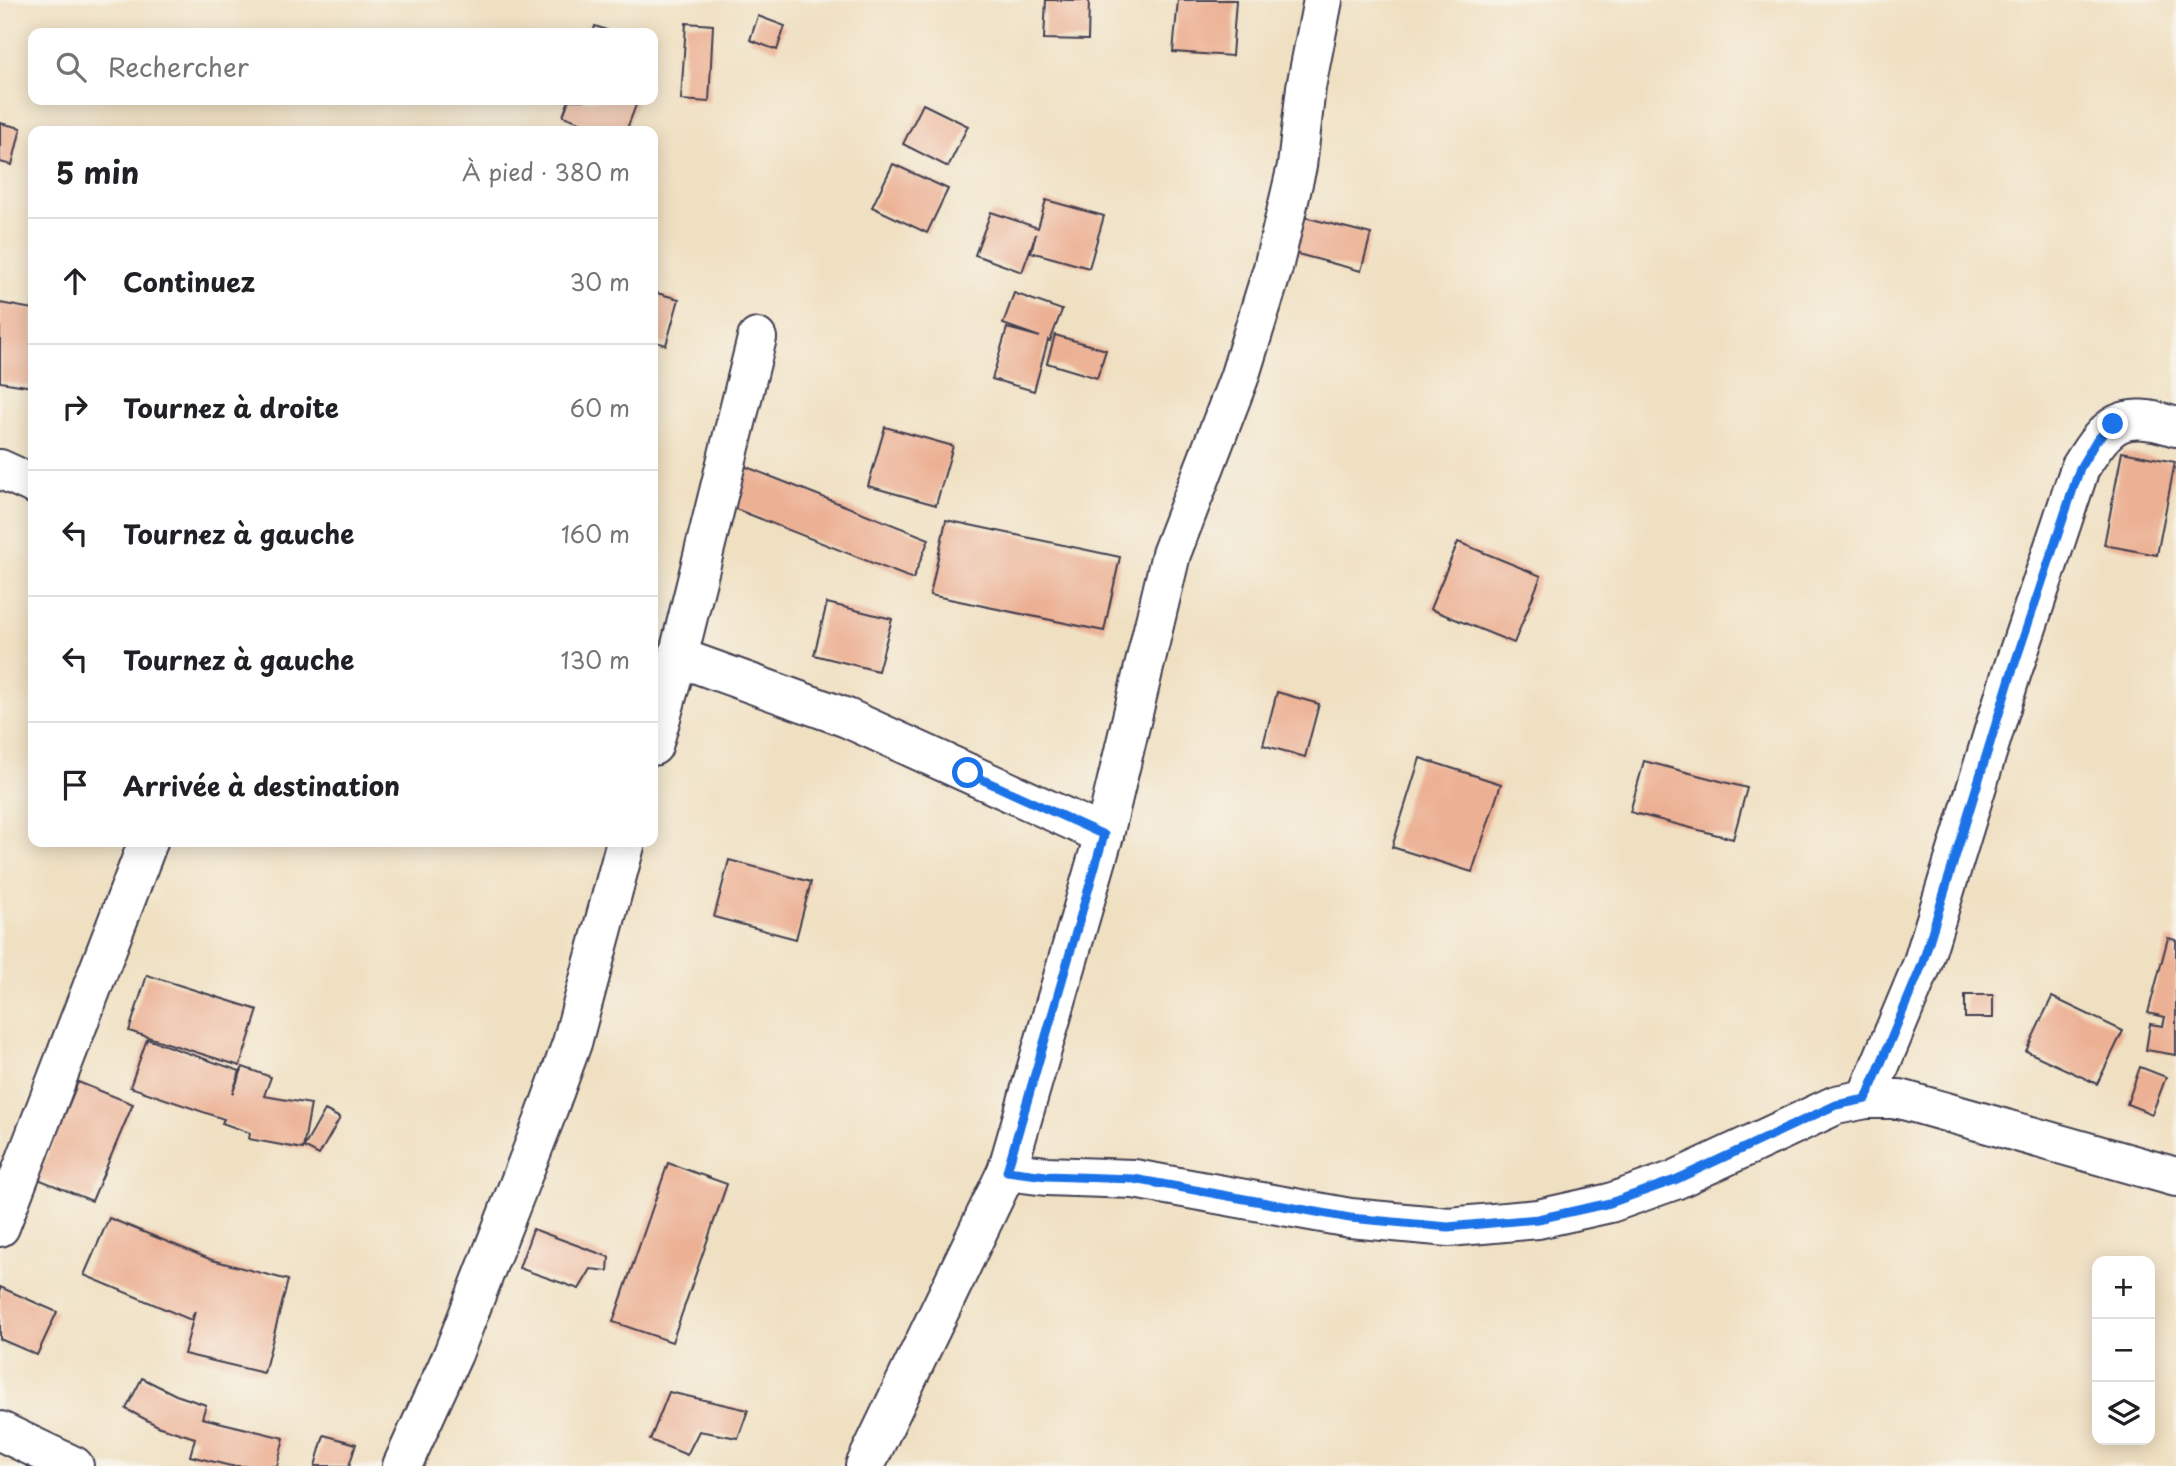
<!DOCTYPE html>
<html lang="fr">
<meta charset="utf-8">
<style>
body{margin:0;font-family:"Playpen Sans",sans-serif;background:#f2f2f2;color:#202124}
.controls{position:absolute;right:21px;bottom:21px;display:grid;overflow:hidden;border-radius:14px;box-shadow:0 4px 18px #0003}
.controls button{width:63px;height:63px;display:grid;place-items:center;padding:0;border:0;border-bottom:2px solid #e0e0e0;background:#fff;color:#202124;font:35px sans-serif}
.stop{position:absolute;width:21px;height:21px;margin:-16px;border:5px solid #1a73e8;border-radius:50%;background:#fff}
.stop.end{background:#1a73e8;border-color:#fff;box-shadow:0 2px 7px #0008}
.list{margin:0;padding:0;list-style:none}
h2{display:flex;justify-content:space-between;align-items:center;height:91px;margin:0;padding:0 28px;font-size:30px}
h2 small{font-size:23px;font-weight:400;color:#757577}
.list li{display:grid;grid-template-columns:46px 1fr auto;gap:21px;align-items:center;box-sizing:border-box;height:126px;padding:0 28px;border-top:2px solid #e0e0e0}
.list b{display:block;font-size:26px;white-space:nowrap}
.list em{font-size:23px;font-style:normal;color:#757577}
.icon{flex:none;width:38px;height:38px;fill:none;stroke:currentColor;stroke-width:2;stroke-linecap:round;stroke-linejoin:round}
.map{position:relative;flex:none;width:2176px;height:1466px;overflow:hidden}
.search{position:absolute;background:#fff;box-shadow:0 4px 18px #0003;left:28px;top:28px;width:630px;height:77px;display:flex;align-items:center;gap:18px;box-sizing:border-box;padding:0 24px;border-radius:14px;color:#757577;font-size:26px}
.panel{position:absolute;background:#fff;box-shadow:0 4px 18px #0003;left:28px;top:126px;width:630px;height:721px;border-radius:14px}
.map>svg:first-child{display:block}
</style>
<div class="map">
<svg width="2176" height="1466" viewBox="0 0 2176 1466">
<rect width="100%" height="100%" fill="#f7f3e8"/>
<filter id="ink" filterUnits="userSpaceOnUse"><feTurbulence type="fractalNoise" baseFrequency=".0143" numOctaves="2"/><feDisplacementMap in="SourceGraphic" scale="14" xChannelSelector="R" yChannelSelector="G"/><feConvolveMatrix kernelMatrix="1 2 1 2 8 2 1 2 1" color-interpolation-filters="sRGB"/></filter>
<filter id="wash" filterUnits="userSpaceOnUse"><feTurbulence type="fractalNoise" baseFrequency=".00686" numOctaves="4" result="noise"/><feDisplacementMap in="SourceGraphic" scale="28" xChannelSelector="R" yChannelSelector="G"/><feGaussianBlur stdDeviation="1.57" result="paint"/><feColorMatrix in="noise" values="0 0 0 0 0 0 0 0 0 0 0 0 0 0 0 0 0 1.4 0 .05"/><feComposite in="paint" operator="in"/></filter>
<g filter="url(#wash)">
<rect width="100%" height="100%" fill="#f0e0c2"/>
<g id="blocks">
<g fill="#ecb194">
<polygon points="1046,0 1089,0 1088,40 1044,39"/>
<polygon points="1178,0 1236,0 1232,56 1173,52"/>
<polygon points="758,16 785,26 777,50 750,40"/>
<polygon points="686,23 713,25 709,102 681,100"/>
<polygon points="595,26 615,33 593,33"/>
<polygon points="569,100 638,100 626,131 605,131 563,116"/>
<polygon points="923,104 968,126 948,167 903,144"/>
<polygon points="0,123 21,128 12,165 0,162"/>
<polygon points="893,164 948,189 927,233 872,207"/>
<polygon points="1046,200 1104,216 1089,268 1031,252 1036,234 1022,272 975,255 991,212 1038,228"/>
<polygon points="1288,213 1371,234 1361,271 1279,249"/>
<polygon points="653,292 679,299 666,345 653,341"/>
<polygon points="1014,293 1062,310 1050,341 1048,340 1034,391 992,379 1007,328 1040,337 1003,324"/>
<polygon points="0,303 33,309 33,387 0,382"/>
<polygon points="1055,335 1106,350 1097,378 1047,363"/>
<polygon points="885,427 953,446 936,505 868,486"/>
<polygon points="2122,452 2175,462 2157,555 2104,545"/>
<polygon points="739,464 929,539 913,579 723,504"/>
<polygon points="946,520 1120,557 1104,631 930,595"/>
<polygon points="1458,542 1541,576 1514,643 1430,609"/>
<polygon points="827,603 892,619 878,671 814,655"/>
<polygon points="1277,692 1319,704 1305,757 1263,745"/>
<polygon points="1420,758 1501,784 1472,872 1392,847"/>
<polygon points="1644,761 1747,788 1733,839 1630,812"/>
<polygon points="729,860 811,882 796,939 714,917"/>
<polygon points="2168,938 2176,940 2176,1055 2146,1050 2150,1024 2163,1026 2165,1017 2148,1013"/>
<polygon points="147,975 258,1010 240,1066 129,1031"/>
<rect x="1965" y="995" width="28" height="23"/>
<polygon points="2052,997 2123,1031 2097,1084 2026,1051"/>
<polygon points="147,1039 240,1071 232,1094 243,1067 271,1077 264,1096 311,1104 303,1149 249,1139 250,1133 222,1123 224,1119 130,1087"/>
<polygon points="2140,1067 2166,1077 2152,1114 2127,1104"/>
<polygon points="78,1082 133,1104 92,1201 38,1179"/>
<polygon points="325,1110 340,1118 319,1155 304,1147"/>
<polygon points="668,1163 727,1184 672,1342 613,1322"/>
<polygon points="109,1218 212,1260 288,1280 264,1373 184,1354 195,1311 191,1320 84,1275"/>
<polygon points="533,1229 609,1257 608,1271 591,1269 579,1289 519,1268"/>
<polygon points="0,1287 57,1312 37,1355 0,1339"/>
<polygon points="142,1378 176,1395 206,1405 202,1418 284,1438 277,1466 231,1466 190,1456 195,1438 160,1427 126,1409"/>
<polygon points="669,1392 748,1410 738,1438 699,1431 687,1455 650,1440"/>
<polygon points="324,1435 356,1444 349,1466 315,1466"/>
</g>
</g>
</g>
<g filter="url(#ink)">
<use href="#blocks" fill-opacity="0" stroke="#413e4f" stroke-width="2"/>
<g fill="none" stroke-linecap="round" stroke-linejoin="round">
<defs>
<g id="minor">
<polyline points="0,469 33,484"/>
<polyline points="678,657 847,718 1104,835"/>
<polyline points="653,746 678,657 757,338"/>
<path d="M 1866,1099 L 1922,965 L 2010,678 L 2080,468 C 2108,423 2121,409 2176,427"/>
<polyline points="1007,1171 1046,1176 1134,1179 1350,1218 1449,1227 1538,1219 1610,1203 1675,1180 1836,1105 1866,1099 1900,1099 2176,1177"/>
<polyline points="0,1227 148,842"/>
<polyline points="0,1431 74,1466"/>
<polyline points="402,1466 453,1354 544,1120 572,1043 626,842"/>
<polyline points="865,1466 1007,1171 1104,835 1171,554 1239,378 1273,268 1297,166 1306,87 1323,0"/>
</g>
</defs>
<use href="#minor" stroke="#413e4f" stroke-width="42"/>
<use href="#minor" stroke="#fff" stroke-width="38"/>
</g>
</g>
<g fill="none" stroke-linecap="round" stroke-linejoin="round" filter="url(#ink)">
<polyline stroke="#1a73e8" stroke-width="9" points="968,773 1104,835 1007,1171 1046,1176 1134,1179 1350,1218 1448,1227 1538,1219 1610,1203 1675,1180 1836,1105 1866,1099 1922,965 2010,678 2080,468 2096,441 2113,424"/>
</g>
</svg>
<div class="controls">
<button>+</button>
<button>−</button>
<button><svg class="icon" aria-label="layers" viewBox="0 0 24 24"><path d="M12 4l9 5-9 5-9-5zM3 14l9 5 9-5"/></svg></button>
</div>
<div class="stop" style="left:968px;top:773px"></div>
<div class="stop end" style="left:2113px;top:424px"></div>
<div class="search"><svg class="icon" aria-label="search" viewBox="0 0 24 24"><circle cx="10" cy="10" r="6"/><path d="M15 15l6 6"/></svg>Rechercher</div>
<section class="panel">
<h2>5 min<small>À pied · 380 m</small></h2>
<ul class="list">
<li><svg class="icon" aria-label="ahead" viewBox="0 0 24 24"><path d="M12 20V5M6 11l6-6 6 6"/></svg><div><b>Continuez</b></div><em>30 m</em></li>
<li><svg class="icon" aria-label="right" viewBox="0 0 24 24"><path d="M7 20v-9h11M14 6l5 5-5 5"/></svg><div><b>Tournez à droite</b></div><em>60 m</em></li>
<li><svg class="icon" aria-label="left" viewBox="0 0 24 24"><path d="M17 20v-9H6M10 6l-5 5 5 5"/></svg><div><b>Tournez à gauche</b></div><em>160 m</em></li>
<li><svg class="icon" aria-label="left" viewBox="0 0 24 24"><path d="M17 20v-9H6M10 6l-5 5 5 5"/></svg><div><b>Tournez à gauche</b></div><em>130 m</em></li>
<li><svg class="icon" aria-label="arrive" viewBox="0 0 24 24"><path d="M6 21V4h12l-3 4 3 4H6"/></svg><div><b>Arrivée à destination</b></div></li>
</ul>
</section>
</div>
